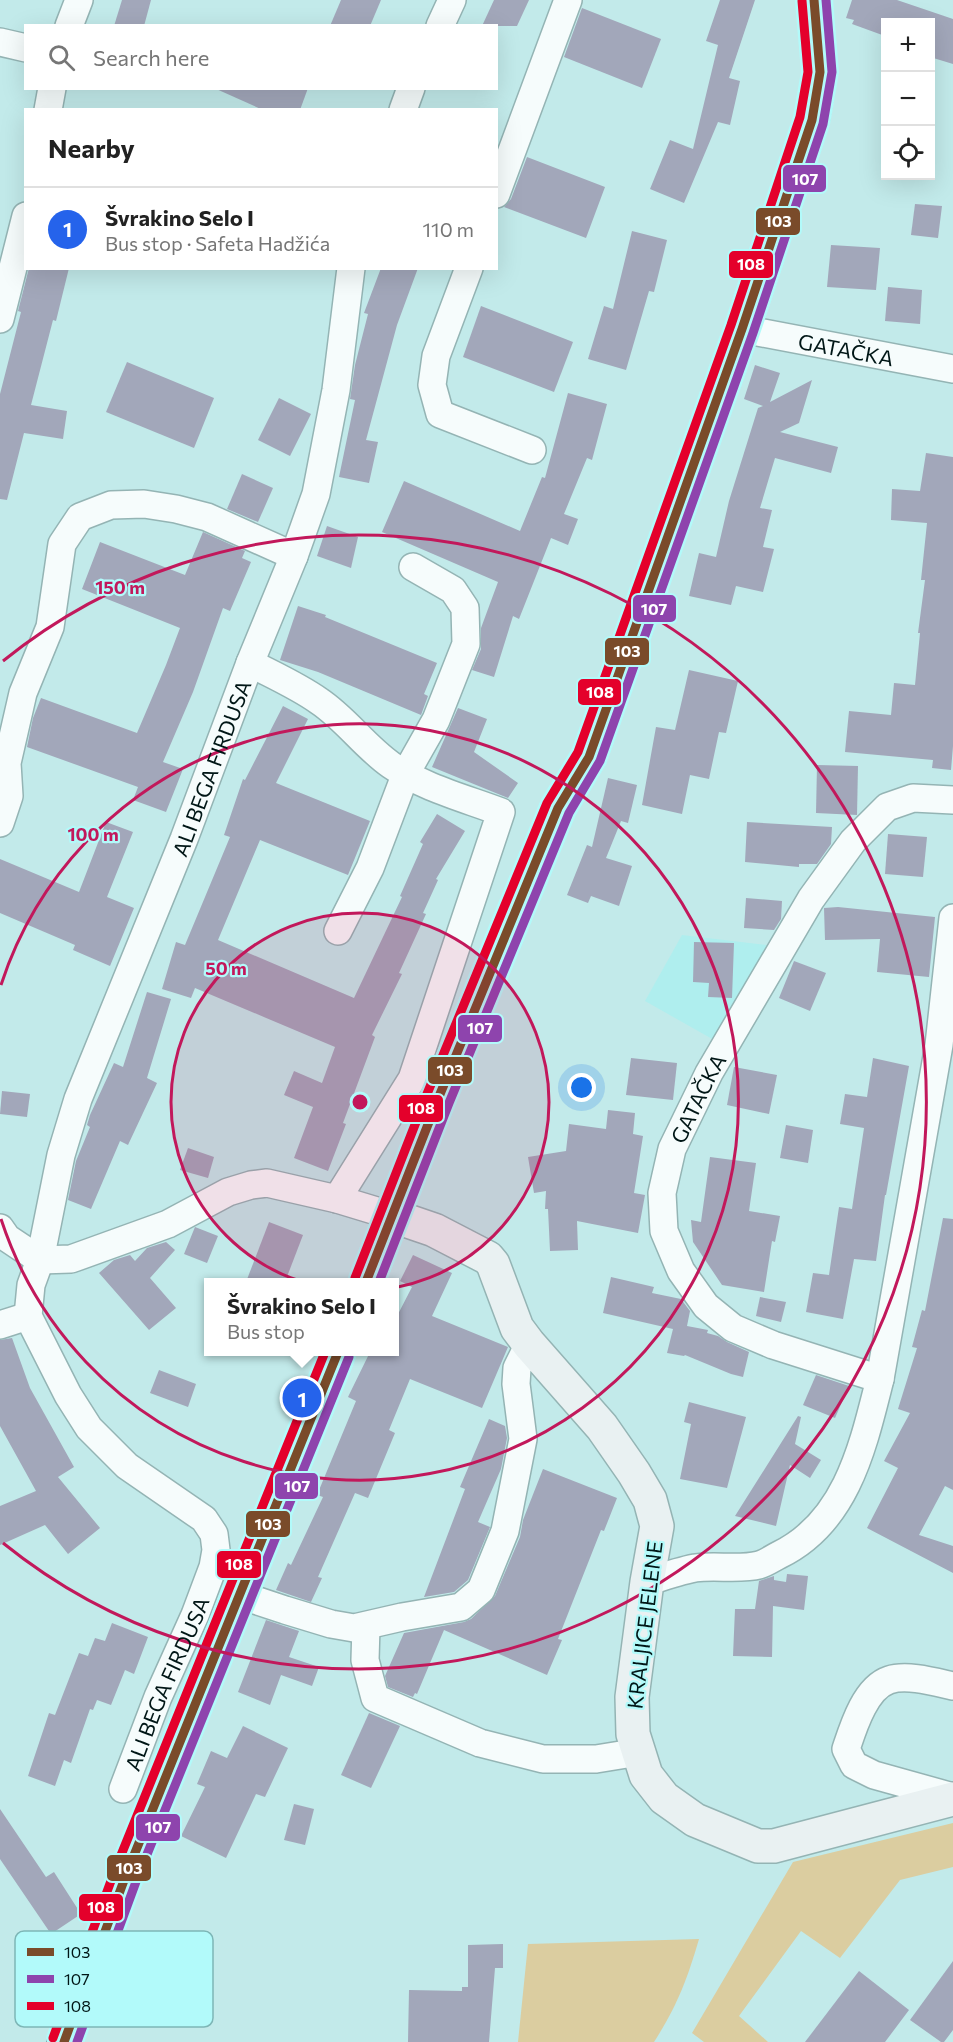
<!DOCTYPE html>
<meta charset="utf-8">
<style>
body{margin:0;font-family:Commissioner,sans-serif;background:#f2f2f2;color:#222}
.controls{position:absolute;right:18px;top:18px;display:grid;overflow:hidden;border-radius:0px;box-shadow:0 6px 24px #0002}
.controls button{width:54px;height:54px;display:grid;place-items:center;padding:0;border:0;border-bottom:2px solid #e0e0e0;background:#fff;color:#222;font:30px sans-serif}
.you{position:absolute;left:582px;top:1088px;width:21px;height:21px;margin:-15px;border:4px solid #fff;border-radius:50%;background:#1a73e8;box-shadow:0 0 0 9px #1a73e833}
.badge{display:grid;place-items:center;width:39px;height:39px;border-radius:50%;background:#2563eb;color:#fff;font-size:20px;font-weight:700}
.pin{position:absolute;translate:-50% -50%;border:3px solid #fff;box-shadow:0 2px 6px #0006}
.popup{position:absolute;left:204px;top:1278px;width:195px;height:78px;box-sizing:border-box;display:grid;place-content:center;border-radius:0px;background:#fff;filter:drop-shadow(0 2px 4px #0005);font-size:20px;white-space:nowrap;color:#767676}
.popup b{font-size:22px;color:#222}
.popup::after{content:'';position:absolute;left:50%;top:100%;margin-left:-12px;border:12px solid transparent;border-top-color:#fff}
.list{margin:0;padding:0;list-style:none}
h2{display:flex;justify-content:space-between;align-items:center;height:78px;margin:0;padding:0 24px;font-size:26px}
h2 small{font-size:20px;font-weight:400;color:#767676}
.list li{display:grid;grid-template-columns:39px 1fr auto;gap:18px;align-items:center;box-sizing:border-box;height:84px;padding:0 24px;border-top:2px solid #e0e0e0}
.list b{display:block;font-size:22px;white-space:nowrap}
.list p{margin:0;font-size:20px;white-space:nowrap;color:#767676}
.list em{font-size:20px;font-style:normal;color:#767676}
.icon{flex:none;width:33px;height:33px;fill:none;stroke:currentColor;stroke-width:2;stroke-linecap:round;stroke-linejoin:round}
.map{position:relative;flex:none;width:953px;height:2042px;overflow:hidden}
.search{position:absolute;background:#fff;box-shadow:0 6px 24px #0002;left:24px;top:24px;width:474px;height:66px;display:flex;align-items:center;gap:15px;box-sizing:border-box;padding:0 21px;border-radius:0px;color:#767676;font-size:22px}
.panel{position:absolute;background:#fff;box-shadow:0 6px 24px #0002;left:24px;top:108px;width:474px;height:162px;border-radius:0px}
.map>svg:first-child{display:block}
</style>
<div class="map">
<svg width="953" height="2042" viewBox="0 0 953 2042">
<rect width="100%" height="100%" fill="#c2eaea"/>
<polygon fill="#afeeee" points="682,935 767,945 714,1040 645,1001"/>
<g fill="#dbcda0">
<polygon points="953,1823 953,1867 900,1880 840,1958 801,1931 739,2016 768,2042 704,2042 692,2033 793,1862"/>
<path d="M 699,1939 C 687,1980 677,2006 654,2042 L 518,2042 L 528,1944 Z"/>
</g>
<g fill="#a2a7ba">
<polygon points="122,0 151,0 144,26 114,26"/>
<polygon points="341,0 381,0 370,26 330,26"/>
<polygon points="494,0 529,0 517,26 482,26"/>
<polygon points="720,0 755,0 729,78 740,81 730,125 718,122 684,203 650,189 670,140 693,149 718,45 706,41"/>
<polygon points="852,0 897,0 953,19 953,64 930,57 930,22 885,22 885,36 852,24 854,20 846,18"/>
<polygon points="582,8 661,39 642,88 564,57"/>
<polygon points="214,88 308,88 300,110 263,110"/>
<polygon points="527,157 605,187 586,238 504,207 511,199"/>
<polygon points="915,204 942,206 938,238 911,235"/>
<polygon points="632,231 667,240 654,292 649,291 626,370 588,359 604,306 613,309"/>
<polygon points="831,245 880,248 876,290 827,287"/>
<polygon points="29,268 69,268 56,321 53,320 31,405 67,411 63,439 24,433 7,500 0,499 0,394 21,312 18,311"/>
<polygon points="381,268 418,268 397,325 366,440 378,442 369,483 339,477 355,400 350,399 355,365 368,314 364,313"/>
<polygon points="888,287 922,290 920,324 885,321"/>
<polygon points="481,306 573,342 554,392 463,357"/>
<polygon points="127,362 214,398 194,448 106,412"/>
<polygon points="755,365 780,373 770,402 812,380 799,423 780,432 838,447 831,473 775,458 760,508 772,510 763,547 774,549 763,592 736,586 731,605 689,596 699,553 716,557 729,501 758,408 763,406 744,399"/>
<polygon points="568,393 607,404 592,460 587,458 564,514 578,519 568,545 551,538 519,619 513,616 494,677 472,670 481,649 481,628 498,582 382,532 404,481 520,531 542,477 545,478"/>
<polygon points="279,398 311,414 290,456 258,440"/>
<polygon points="926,453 953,457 953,746 951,770 932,768 933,760 845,752 849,711 891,715 894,683 915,685 920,633 918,633 925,580 921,580 927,523 891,520 892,489 920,491"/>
<polygon points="242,474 273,488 258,522 227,509"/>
<polygon points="327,526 358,537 351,568 317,556"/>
<polygon points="203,532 245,551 242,558 251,562 230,611 223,608 193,692 163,762 183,769 166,812 133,800 138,787 27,747 33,718 41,698 137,733 166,665 180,628 82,589 100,542 185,575"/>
<polygon points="298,606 326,615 325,617 437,663 424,694 428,696 421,715 318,672 280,660"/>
<polygon points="689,670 738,681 726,733 719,732 709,779 690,775 682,814 642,805 656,727 675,730"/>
<polygon points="283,706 308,719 276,783 370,821 348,875 260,840 218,940 354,998 402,897 400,896 423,844 420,842 437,814 465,831 436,879 438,880 423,913 426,914 399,973 402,974 372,1035 375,1037 343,1123 346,1124 328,1171 294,1158 313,1107 284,1095 294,1071 322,1083 335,1047 195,988 191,998 162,989 176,942 185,945 230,837 224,835 243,779 245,780"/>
<polygon points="458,708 487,719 474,752 518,783 508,798 432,767"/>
<polygon points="817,765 858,766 857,815 816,813"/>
<polygon points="608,778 637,785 628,823 621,821 606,858 632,866 619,906 591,896 588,903 567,895 587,845 592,847"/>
<polygon points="106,822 133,832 107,897 134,908 110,966 73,950 75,945 0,913 0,859 79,892"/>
<polygon points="747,822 832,827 831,844 817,864 799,864 799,867 745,862"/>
<polygon points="888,834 927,837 923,877 885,874"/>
<polygon points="746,898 782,901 781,919 774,930 744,928"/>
<polygon points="838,907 935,917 929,977 877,972 880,939 825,940 824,908"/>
<polygon points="694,942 734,943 732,998 708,997 709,983 693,982"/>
<polygon points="794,961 826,973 810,1011 779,998"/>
<polygon points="147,992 171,999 147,1078 157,1083 128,1145 120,1141 91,1209 68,1200 76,1161 90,1127 87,1125 90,1115 114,1063 123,1067"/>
<polygon points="631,1058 677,1063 673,1100 626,1095"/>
<polygon points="873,1058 909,1066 886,1195 885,1195 876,1261 854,1259 843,1319 806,1312 813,1273 829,1275 839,1207 852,1209 864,1128 840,1124 845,1094 867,1097"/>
<polygon points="734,1067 777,1075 769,1114 727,1105"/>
<polygon points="2,1091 30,1094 27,1117 0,1114"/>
<polygon points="608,1110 635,1113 633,1134 643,1136 634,1193 645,1195 638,1233 577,1221 578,1250 550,1251 548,1209 545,1209 546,1191 534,1193 528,1157 566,1151 569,1124 606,1129"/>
<polygon points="786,1125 813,1130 808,1163 780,1158"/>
<polygon points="188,1148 214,1157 208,1178 180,1170"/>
<polygon points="710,1157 756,1163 749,1211 780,1216 775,1242 772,1241 764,1292 722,1285 693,1242 691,1220 701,1222"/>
<polygon points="943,1218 953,1219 953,1490 945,1486 919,1535 953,1546 953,1573 867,1528 898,1468 884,1461 910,1413 898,1409 917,1348 912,1347 922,1310 925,1311"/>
<polygon points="269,1222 303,1235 285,1282 246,1282"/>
<polygon points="195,1227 218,1236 207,1263 184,1254"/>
<polygon points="166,1242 175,1250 150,1278 176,1308 149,1330 99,1273 114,1260 130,1255 135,1261 147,1248"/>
<polygon points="413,1255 452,1273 432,1316 508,1347 482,1408 410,1379 389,1430 395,1433 368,1498 355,1493 318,1577 322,1578 311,1602 276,1590 288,1563 291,1565 323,1497 317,1495 356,1401 348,1397 370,1352 395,1352 395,1320 412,1287 400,1281"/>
<polygon points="611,1277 654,1287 652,1293 681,1299 690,1311 687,1326 708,1330 707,1333 718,1336 727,1342 749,1352 743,1377 731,1374 685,1355 684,1356 667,1353 673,1329 603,1313"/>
<polygon points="760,1297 786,1302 781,1322 756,1316"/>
<polygon points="12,1338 30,1388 74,1467 58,1477 100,1528 68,1554 45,1525 0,1545 0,1506 36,1491 0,1426 0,1340"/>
<polygon points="159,1370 196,1384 188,1407 150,1393"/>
<polygon points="816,1375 849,1386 835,1418 803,1405"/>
<polygon points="689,1402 746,1417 727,1488 680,1479 691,1424 684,1422"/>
<polygon points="798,1416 801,1417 795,1444 821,1460 810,1478 790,1465 776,1526 735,1516"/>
<polygon points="489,1419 505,1426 507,1438 501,1469 478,1522 490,1527 468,1580 454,1592 424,1597 465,1489 460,1487"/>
<polygon points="543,1469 617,1498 604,1531 601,1530 558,1639 562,1640 547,1675 444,1630 417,1694 415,1693 413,1697 388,1687 385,1676 404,1633 464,1622 471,1619 495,1596 520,1537 523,1520"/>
<polygon points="787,1574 808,1576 804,1610 773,1606 772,1657 733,1656 735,1609 755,1609 759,1581 774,1576 774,1580 786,1582"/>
<polygon points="266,1620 299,1631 289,1657 319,1667 312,1686 281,1675 270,1705 238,1692"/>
<polygon points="112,1623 148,1637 134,1674 125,1670 111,1705 97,1700 93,1710 90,1709 71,1763 64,1760 55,1786 28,1776 49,1713 55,1715 79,1653 88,1656 95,1638 105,1641"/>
<polygon points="369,1713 400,1726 371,1788 341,1775"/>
<polygon points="243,1726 288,1748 265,1797 256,1794 226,1858 181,1836 205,1787 197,1784 211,1751 227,1758"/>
<polygon points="294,1804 314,1809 305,1845 284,1840"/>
<polygon points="0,1809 46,1877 54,1872 81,1914 51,1934 0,1859"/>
<polygon points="503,1944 503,1968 495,1968 489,2042 408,2042 409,1990 462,1991 462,1987 468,1987 468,1945"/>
<polygon points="953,1961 953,2030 944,2042 941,2042 910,2020"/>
<polygon points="859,1971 909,2010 885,2042 805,2042"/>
</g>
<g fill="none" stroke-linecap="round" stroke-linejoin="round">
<defs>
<g id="street">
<polyline points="69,26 79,0"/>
<polyline points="440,26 452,0"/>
<polyline points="0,42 26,48"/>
<polyline points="48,110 52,88"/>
<polyline points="403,110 411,88"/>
<polyline points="496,194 568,0"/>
<polyline points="469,268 436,356 432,385 440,414 532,450"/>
<polyline points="0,319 26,216"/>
<path id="s1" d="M 742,329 L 953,369"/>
<path d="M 250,663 C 273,675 298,686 319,701 C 346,719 364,746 391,765 C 424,788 464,798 501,812 L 412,1079 L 337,1199"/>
<polyline points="0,823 9,796 7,763 23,693 50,627 62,544 80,517 111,505 144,504 176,509 207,517 294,556"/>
<polyline points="338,931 370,868 406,773 436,720 466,644 465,608 453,590 413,567"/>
<polyline points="0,1228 7,1238 40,1260 71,1259 168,1224 228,1192 251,1185 267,1183 337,1199 393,1216"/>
<polyline points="0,1325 28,1316"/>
<path id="s2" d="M 880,1379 L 773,1345 L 733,1328 L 706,1306 L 681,1271 L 664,1231 L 662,1193 L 672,1149 L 709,1073 L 811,899 L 853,841 L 887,807 L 913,798 L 953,800"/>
<path d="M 647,1582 C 662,1577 679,1571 695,1568 C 715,1565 740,1570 759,1565 C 766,1563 773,1558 779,1555 C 847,1522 863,1446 880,1379 L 939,1045 L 953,918"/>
<polyline points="240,1595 285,1610 331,1624 354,1628 402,1617 461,1607 481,1590 505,1531 523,1439 516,1384 517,1368 529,1344"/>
<polyline points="366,1626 365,1660 375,1698 480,1743 543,1759 596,1759 639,1752"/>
<path d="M 953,1686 C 935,1682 907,1674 889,1680 C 865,1688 853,1728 846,1749 L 854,1765 L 874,1775 L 953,1797"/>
<path id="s3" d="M 123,1789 L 158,1697 L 195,1615 L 213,1567 L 216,1550 L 214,1534 L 204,1519 L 127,1466 L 89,1428 L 68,1395 L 28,1316 L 31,1285 L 40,1260 L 61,1155 L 78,1099 L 184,839 L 250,663 L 294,556 L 316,494 L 336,390 L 351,268"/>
</g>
<polyline id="secondary" points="393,1216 434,1230 488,1258 493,1264 517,1328 529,1344 602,1427 634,1473 650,1500 657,1526 647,1582 632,1697 633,1734 646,1775 664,1798 695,1820 758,1846 774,1846 953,1799"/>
<g id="primary">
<polyline points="366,1282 438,1099 558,808 589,757 742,329 812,120 820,72 814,0"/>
<polyline points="64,2042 126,1875 338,1352"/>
</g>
</defs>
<use href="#street" stroke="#94b4b4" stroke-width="30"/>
<use href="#secondary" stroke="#94b4b4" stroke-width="36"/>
<use href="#primary" stroke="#869fa7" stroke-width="36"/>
<use href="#street" stroke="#f6fcfc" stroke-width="27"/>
<use href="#secondary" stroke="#e9f1f2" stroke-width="33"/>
<use href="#primary" stroke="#dce5ea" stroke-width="33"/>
<defs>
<g id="bus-1">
<polyline points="366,1282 438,1099 558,808 589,757 742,329 812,120 820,72 814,0"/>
<polyline points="64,2042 126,1875 338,1352"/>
</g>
<g id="bus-2">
<polyline points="379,1282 449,1103 569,813 600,761 753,333 823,124 832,72 826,0"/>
<polyline points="77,2042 137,1879 349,1357"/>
</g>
<g id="bus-3">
<polyline points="355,1278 427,1094 547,803 578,752 731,325 800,117 808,72 802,1"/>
<polyline points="53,2038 115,1870 325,1352"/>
</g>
</defs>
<use href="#bus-1" stroke="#b2fafa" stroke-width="14"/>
<use href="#bus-2" stroke="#b2fafa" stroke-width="14"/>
<use href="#bus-3" stroke="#b2fafa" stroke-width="14"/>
<use href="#bus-1" stroke="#7a4b2a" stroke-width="9"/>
<use href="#bus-2" stroke="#8e44ad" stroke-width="9"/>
<use href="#bus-3" stroke="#e4002b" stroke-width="9"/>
</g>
<circle cx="360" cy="1102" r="189" fill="#c2185b" fill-opacity=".12"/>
<g fill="none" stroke="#c2185b" stroke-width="3">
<circle cx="360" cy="1102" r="189"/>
<path d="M1 985A378 378 0 1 1 1 1219"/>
<path d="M3 661A567 567 0 1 1 3 1543"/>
</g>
<g text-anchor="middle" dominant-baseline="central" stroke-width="4.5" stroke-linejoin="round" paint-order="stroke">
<g font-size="21" fill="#001616" stroke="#b2fafa">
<text stroke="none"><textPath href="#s1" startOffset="106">GATAČKA</textPath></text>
<text stroke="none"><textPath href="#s3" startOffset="1146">ALI BEGA FIRDUSA</textPath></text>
<text stroke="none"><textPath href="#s2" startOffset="417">GATAČKA</textPath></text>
<text transform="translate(644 1625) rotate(-83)">KRALJICE JELENE</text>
<text stroke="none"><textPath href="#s3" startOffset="114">ALI BEGA FIRDUSA</textPath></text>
</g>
</g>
<rect x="15" y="1931" width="198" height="96" rx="9" fill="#b2fafa" stroke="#7db6b6" stroke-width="1.5"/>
<rect x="27" y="1948" width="27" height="8" fill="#7a4b2a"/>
<rect x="27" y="1975" width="27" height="8" fill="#8e44ad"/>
<rect x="27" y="2002" width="27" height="8" fill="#e4002b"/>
<g font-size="16" fill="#001616">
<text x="64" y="1958">103</text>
<text x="64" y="1985">107</text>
<text x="64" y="2012">108</text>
</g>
<circle cx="360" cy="1102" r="9" fill="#c2185b" stroke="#b2fafa" stroke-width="3"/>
<g font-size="18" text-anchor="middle" font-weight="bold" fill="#c2185b" stroke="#b2fafa" stroke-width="4.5" stroke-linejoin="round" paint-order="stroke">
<text x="120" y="594">150 m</text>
<text x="93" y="841">100 m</text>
<text x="226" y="975">50 m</text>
</g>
<g stroke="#b2fafa" stroke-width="2">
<rect x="782" y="164" width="45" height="29" rx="6" fill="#8e44ad"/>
<rect x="755" y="207" width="46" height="29" rx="6" fill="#7a4b2a"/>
<rect x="728" y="250" width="46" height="29" rx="6" fill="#e4002b"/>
<rect x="632" y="594" width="45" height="29" rx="6" fill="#8e44ad"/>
<rect x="604" y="637" width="46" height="29" rx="6" fill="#7a4b2a"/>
<rect x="577" y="678" width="45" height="28" rx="6" fill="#e4002b"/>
<rect x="457" y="1014" width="46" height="29" rx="6" fill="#8e44ad"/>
<rect x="427" y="1056" width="46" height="29" rx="6" fill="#7a4b2a"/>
<rect x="398" y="1094" width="46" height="29" rx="6" fill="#e4002b"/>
<rect x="274" y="1472" width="45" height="28" rx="6" fill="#8e44ad"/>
<rect x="245" y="1510" width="46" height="28" rx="6" fill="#7a4b2a"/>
<rect x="216" y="1550" width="46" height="29" rx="6" fill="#e4002b"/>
<rect x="135" y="1813" width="46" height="29" rx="6" fill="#8e44ad"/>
<rect x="106" y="1854" width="46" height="28" rx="6" fill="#7a4b2a"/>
<rect x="78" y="1893" width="46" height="29" rx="6" fill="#e4002b"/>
</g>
<g font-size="16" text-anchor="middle" font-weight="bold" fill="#fff">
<text x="805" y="185">107</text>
<text x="778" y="227">103</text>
<text x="751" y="270">108</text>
<text x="654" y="615">107</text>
<text x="627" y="657">103</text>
<text x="600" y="698">108</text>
<text x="480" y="1034">107</text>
<text x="450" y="1076">103</text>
<text x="421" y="1114">108</text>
<text x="297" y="1492">107</text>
<text x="268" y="1530">103</text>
<text x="239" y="1570">108</text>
<text x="158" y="1833">107</text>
<text x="129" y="1874">103</text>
<text x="101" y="1913">108</text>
</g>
</svg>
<div class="controls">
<button>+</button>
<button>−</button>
<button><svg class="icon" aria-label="locate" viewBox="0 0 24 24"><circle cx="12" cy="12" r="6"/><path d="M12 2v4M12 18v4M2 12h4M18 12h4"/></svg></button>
</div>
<div class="you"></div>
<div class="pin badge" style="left:302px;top:1398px">1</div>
<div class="popup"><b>Švrakino Selo I</b>Bus stop</div>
<div class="search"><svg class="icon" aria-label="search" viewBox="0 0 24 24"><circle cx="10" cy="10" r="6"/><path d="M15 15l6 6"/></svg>Search here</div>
<section class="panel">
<h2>Nearby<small></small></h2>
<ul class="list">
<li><span class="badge">1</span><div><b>Švrakino Selo I</b><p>Bus stop · Safeta Hadžića</p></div><em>110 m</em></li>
</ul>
</section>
</div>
